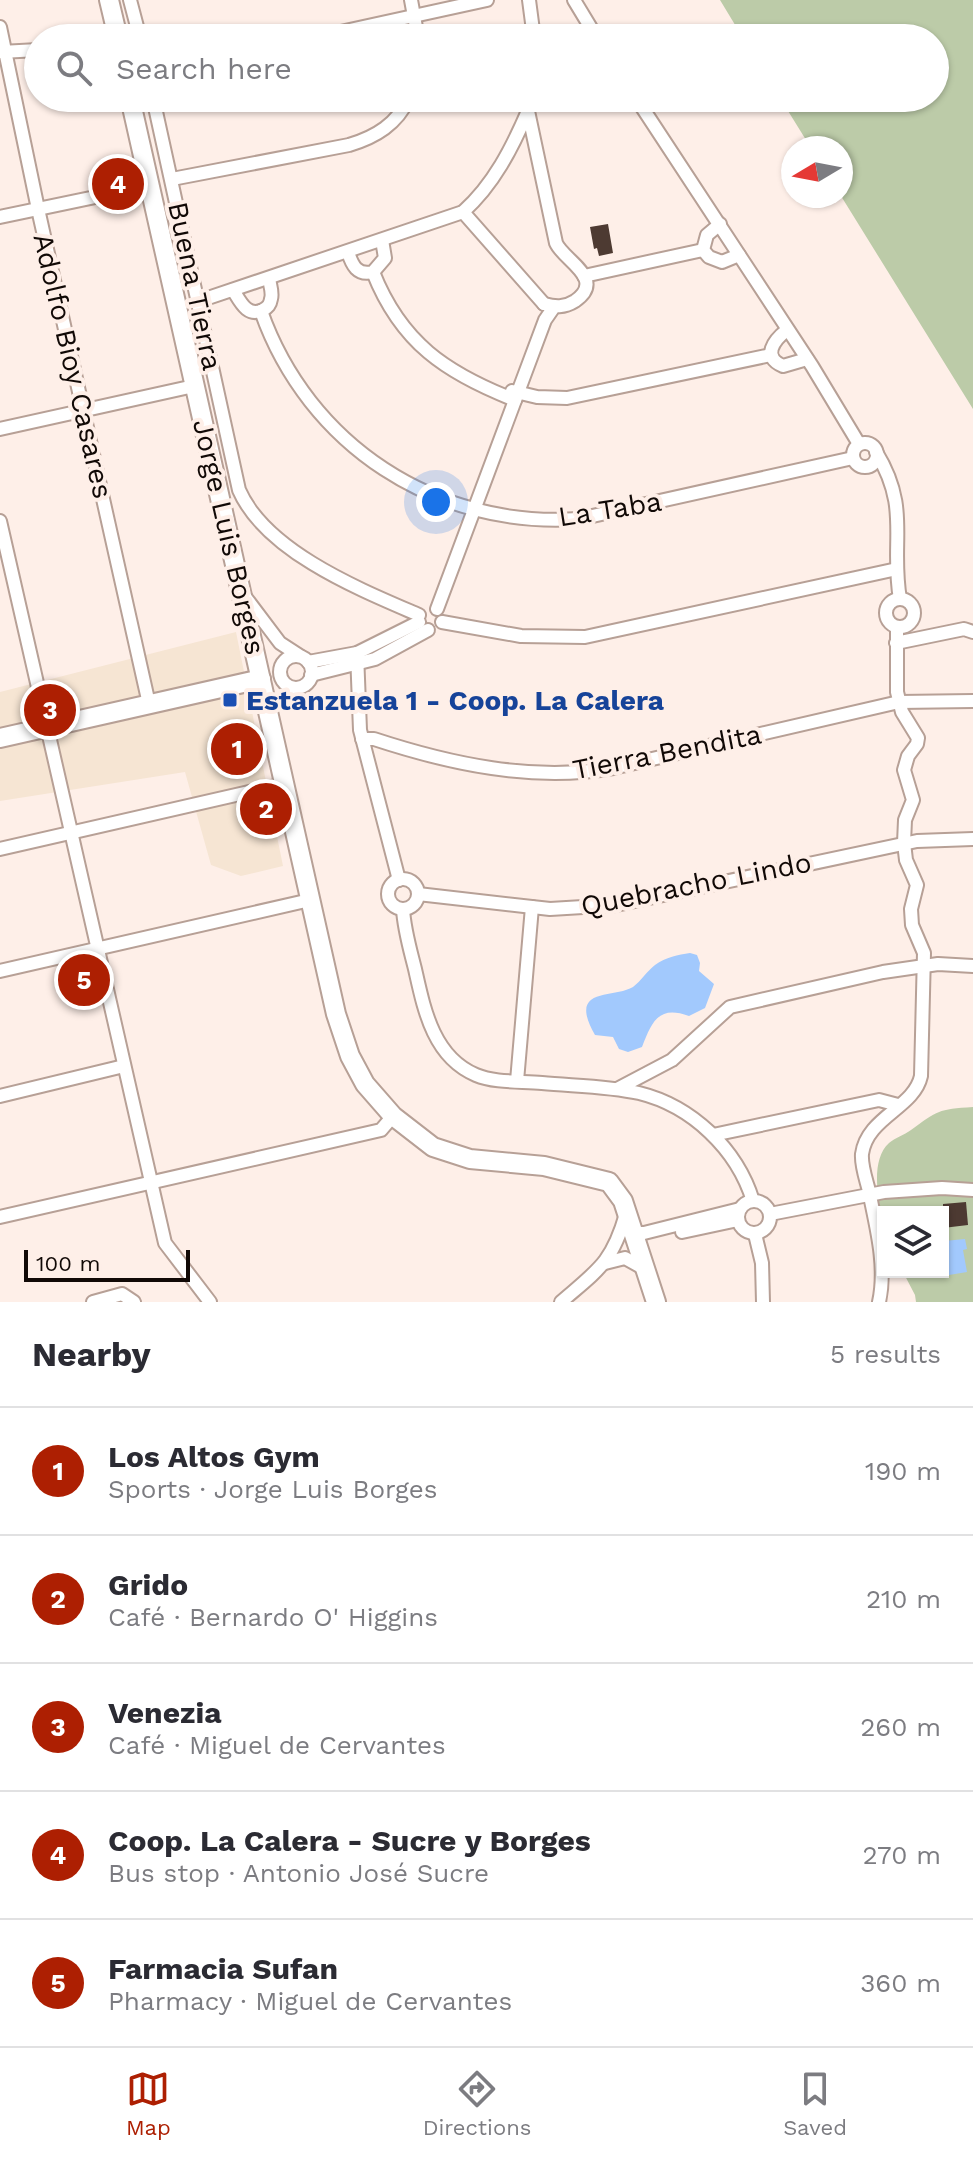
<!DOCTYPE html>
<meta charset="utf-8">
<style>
body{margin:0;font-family:"Work Sans",sans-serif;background:#f7f7f7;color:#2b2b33}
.controls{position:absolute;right:24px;bottom:24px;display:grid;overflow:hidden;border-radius:0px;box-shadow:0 2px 6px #0004}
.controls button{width:72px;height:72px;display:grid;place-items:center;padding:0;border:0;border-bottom:2px solid #e1e1e2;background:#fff;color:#2b2b33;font:40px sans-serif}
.compass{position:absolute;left:781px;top:136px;width:72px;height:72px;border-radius:50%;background:#fff;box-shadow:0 2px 6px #0004;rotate:260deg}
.scale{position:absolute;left:24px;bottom:20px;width:166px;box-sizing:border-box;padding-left:8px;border:4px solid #110906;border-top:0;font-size:22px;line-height:28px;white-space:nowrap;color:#110906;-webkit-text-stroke:6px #feefe8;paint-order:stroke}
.you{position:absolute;left:436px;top:502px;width:28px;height:28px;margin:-20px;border:6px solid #fff;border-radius:50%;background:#1a73e8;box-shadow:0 0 0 12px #1a73e833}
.badge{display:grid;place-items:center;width:52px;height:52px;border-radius:50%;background:#ad1f02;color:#fff;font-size:26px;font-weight:700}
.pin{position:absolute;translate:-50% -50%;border:4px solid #fff;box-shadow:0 2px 8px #0006}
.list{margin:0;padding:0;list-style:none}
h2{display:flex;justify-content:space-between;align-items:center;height:104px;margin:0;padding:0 32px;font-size:34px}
h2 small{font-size:26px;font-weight:400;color:#7c7c81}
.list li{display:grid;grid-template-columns:52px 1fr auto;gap:24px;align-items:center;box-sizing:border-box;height:128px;padding:0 32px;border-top:2px solid #e1e1e2}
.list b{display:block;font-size:30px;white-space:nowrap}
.list p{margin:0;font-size:26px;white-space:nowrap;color:#7c7c81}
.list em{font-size:26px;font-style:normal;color:#7c7c81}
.icon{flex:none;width:44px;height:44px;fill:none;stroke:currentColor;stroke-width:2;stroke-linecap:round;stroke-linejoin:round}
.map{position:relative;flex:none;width:973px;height:1302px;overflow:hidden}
.search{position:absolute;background:#fff;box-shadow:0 2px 6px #0004;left:24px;right:24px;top:24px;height:88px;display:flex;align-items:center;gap:20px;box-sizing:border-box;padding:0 28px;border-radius:44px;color:#7c7c81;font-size:30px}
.sheet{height:744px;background:#fff}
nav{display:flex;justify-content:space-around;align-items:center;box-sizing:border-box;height:112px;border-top:2px solid #e1e1e2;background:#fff;font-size:22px;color:#7c7c81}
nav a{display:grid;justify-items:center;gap:4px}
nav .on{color:#ad1f02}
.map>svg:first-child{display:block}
</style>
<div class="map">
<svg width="973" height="1302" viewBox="0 0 973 1302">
<rect width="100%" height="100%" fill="#feefe8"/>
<polygon fill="#f6e5d3" points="236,632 283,866 241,876 211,865 185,772 0,801 0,692"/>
<g fill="#bccba8">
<polygon points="720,0 973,0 973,409 841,196 841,148 811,148 780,98 935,98 935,38 743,38"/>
<path d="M 973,1107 L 973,1302 L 916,1302 L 915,1295 L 903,1272 L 943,1272 L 943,1212 L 883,1212 L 883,1222 C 878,1200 870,1160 889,1143 C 895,1138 904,1135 911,1130 C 937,1111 938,1109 973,1107 Z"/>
</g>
<g fill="#a2c9fd">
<path d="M 690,953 L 697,955 L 700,963 L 699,971 L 714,984 L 705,1008 L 689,1016 C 659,1005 652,1021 642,1047 L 628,1052 L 619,1049 L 613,1037 L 595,1035 C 567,986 613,999 633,987 C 641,981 647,971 655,965 C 666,957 678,955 690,953 Z"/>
<polygon points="965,1239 967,1249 963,1250 967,1272 949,1275 944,1241"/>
</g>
<g fill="#4d3a32">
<polygon points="608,224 613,253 599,256 597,248 594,249 590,227"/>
<polygon points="966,1202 968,1225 943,1228 943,1204"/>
</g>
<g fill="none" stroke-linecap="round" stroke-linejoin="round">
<defs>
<g id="street">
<polyline points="130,0 140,38"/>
<polyline points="411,0 418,38"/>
<polyline points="529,0 534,38"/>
<polyline points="574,0 597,38"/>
<polyline points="0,27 38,209 149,704"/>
<polyline points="313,38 487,0"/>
<polyline points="1,52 38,50"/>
<path d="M 153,98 L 239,490 C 266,552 361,590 419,615"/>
<path d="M 530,98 L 528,111 L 556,243 C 563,260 607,279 575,301 C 564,308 555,307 544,304"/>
<polyline points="636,98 812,366 859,444"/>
<path d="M 172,179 L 349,145 C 376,137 397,124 409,98"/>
<polyline points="463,212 544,304"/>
<polyline points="0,217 148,186"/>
<polyline points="720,224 707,235 703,250 709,257 722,262 739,255"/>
<path d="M 348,252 C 352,265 357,276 373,272 L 385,258 L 382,240"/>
<path d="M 373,272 C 401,343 446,373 515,400"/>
<polyline points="584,276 703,250"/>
<path d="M 233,290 C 240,301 247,318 263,310 C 268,307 270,305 271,299 C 273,293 270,285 269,279"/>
<path d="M 199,301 L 463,212 C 494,184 512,148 528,111"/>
<path d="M 261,311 C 308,445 436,529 579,519 L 853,458"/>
<path d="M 787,330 C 774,340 761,357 783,366 L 807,359"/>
<polyline points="512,391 537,397 567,398 771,355"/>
<polyline points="0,429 194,386"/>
<circle cx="865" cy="455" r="12"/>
<path d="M 876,452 C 911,509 890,541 900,599"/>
<polyline points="0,521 165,1243 210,1302"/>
<polyline points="246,598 280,643 300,656"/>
<circle cx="900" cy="613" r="14"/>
<polyline points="437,609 545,320 554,307"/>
<polyline points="442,622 521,636 585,637 897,569"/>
<polyline points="896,643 964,629 973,632"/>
<polyline points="357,653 360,730 399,880"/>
<circle cx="296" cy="672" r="16"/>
<polyline points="308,662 357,653 419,622"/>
<polyline points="311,675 375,659 428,630"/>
<path d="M 362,739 L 374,739 C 450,764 533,782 613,768 L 899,702 L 973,701"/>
<polyline points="0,849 284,784"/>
<circle cx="403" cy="894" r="15"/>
<polyline points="418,894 550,909 616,905 917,841 973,839"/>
<path d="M 403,909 C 404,929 410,949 415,969 C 424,1009 433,1057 476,1075 C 495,1083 521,1081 542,1083 C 574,1086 608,1086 639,1093 C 692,1106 737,1149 753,1201"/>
<polyline points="0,971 310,900"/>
<polyline points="517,1081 532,907"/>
<polyline points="617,1089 672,1060 730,1007 883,972 938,964 973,966"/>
<polyline points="0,1096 124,1066"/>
<polyline points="713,1135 879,1100 898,1105"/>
<circle cx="754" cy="1217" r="16"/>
<polyline points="770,1214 884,1192 942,1188 973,1190"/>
<polyline points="0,1217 381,1130 393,1116"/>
<polyline points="682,1232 738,1220"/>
<polyline points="632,1233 644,1233 740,1209"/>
<polyline points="755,1234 762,1263 763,1302"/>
<polyline points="605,1263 625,1258 643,1268"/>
<polyline points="93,1302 122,1294 134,1302"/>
<path d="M 561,1302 C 598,1270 612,1263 626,1214"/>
<path d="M 879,1302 C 887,1266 876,1226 869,1191 C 866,1179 861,1165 862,1154 C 867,1117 914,1108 921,1076 L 924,953 L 912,925 L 911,909 L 917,885 L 906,860 L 904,843 L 905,820 L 913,800 L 904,770 L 908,756 L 917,744 L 918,738 L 902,712 L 897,692 L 897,627"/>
</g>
<g id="secondary">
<polyline points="109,0 118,38"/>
<polyline points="130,98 336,1014 350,1056 365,1084 393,1116 433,1147 470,1159 544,1166 609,1182 623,1201 656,1302"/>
<polyline points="0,738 261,679"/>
</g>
</defs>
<use href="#street" stroke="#b7a096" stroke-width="16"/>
<use href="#secondary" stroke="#b7a096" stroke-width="22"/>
<use href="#street" stroke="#fff" stroke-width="12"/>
<use href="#secondary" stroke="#fff" stroke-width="18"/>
</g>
<rect fill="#1a4fb4" stroke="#feefe8" stroke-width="3" x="222" y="692" width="16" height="16" rx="4"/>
<g text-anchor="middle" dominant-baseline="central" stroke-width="8" stroke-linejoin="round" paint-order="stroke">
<g font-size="28" fill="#110906" stroke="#feefe8">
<text transform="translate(195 286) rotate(78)">Buena Tierra</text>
<text transform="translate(73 366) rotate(77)">Adolfo Bioy Casares</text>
<text transform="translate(610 509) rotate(-9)">La Taba</text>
<text transform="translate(229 537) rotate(77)">Jorge Luis Borges</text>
<text transform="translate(667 752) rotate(-11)">Tierra Bendita</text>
<text transform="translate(696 884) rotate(-11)">Quebracho Lindo</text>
</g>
<g font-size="28" font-weight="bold" fill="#164399" stroke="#feefe8" text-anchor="start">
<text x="246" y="700">Estanzuela 1 - Coop. La Calera</text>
</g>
</g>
</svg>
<div class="controls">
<button><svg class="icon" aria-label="layers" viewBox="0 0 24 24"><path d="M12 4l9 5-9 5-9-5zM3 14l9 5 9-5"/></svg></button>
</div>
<svg class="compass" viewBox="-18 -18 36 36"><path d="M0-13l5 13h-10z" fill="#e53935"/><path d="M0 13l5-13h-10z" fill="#7c7c81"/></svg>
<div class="scale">100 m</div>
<div class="you"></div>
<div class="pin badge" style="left:237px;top:749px">1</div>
<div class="pin badge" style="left:266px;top:809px">2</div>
<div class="pin badge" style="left:50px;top:710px">3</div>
<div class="pin badge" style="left:118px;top:184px">4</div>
<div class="pin badge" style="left:84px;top:980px">5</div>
<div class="search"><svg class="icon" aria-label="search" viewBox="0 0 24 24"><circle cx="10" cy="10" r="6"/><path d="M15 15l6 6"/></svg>Search here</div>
</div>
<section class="sheet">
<h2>Nearby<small>5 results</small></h2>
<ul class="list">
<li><span class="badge">1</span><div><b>Los Altos Gym</b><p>Sports · Jorge Luis Borges</p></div><em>190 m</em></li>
<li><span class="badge">2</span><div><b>Grido</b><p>Café · Bernardo O' Higgins</p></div><em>210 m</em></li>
<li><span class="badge">3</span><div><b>Venezia</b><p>Café · Miguel de Cervantes</p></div><em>260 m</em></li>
<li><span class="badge">4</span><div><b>Coop. La Calera - Sucre y Borges</b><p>Bus stop · Antonio José Sucre</p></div><em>270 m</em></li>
<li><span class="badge">5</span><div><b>Farmacia Sufan</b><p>Pharmacy · Miguel de Cervantes</p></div><em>360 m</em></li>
</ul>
</section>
<nav>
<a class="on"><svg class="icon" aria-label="map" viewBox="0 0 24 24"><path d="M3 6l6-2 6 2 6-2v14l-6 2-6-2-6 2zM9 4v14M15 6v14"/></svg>Map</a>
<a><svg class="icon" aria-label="directions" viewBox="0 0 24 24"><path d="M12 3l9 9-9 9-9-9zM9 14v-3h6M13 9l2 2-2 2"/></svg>Directions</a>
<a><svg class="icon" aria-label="saved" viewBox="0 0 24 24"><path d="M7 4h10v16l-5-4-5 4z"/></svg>Saved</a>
</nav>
